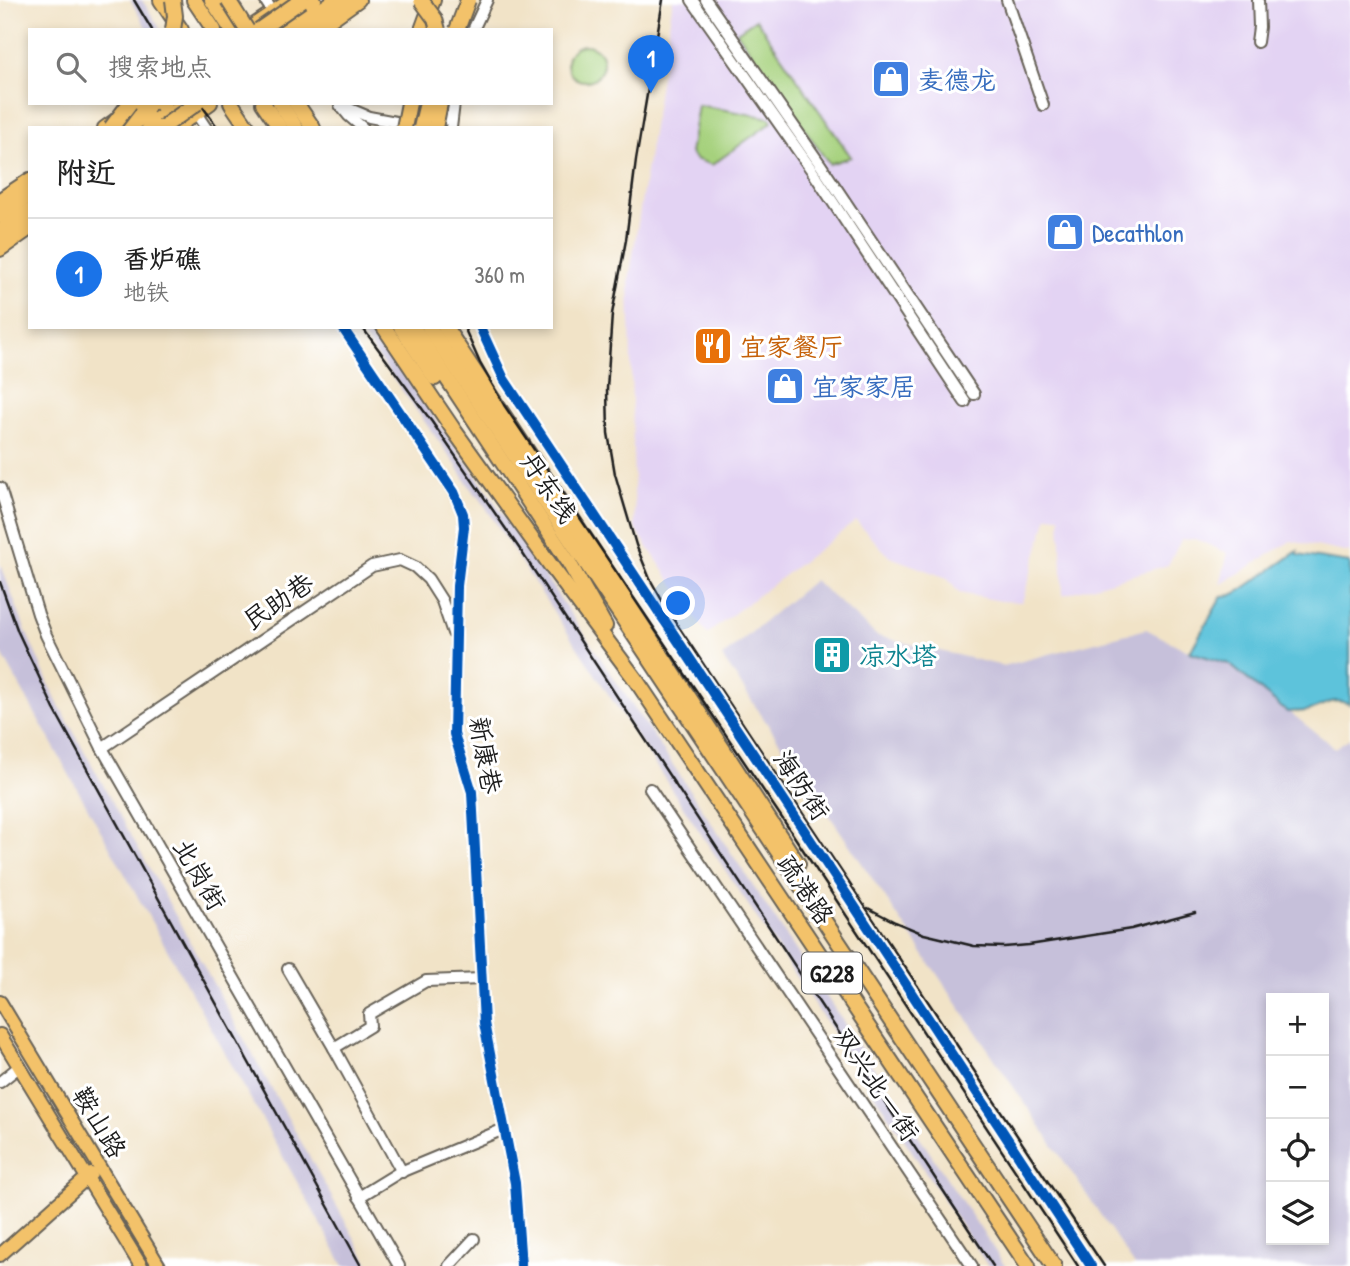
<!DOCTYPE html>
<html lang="zh">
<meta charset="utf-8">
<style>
body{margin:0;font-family:"Patrick Hand","LXGW WenKai TC",sans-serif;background:#f2f2f2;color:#222}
.controls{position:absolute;right:21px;bottom:21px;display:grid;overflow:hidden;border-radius:0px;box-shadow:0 4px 10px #0003}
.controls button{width:63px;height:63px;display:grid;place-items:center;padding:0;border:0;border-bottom:2px solid #e0e0e0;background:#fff;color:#222;font:35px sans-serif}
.you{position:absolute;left:679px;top:604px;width:24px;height:24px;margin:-18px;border:5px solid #fff;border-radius:50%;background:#1a73e8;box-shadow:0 0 0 10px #1a73e833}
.badge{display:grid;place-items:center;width:46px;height:46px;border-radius:50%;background:#1a73e8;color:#fff;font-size:23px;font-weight:700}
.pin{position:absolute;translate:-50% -58px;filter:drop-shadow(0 2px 4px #0008)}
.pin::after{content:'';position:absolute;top:37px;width:24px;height:21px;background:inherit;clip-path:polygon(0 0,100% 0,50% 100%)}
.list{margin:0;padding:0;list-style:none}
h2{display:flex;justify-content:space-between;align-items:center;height:91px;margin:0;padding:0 28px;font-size:30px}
h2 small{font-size:23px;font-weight:400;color:#767676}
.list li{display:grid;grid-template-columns:46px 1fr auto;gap:21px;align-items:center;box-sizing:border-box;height:112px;padding:0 28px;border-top:2px solid #e0e0e0}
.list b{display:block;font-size:26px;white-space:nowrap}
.list p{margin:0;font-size:23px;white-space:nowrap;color:#767676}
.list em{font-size:23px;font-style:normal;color:#767676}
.icon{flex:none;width:38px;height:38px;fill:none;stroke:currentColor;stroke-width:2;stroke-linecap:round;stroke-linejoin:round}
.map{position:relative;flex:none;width:1350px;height:1266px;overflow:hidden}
.search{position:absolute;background:#fff;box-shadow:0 4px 10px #0003;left:28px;top:28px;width:525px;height:77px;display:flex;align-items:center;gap:18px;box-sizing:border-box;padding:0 24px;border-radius:0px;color:#767676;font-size:26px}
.panel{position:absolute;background:#fff;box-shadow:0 4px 10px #0003;left:28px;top:126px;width:525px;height:203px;border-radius:0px}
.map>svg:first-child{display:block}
</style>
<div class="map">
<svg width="1350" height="1266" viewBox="0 0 1350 1266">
<rect width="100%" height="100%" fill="#fff"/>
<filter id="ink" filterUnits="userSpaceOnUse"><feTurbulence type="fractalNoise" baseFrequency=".0143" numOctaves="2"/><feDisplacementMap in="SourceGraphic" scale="14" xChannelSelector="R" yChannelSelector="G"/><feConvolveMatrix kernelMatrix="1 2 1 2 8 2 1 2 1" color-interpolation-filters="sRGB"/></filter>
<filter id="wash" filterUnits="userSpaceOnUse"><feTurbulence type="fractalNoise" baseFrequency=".00686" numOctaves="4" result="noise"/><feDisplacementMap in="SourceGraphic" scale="28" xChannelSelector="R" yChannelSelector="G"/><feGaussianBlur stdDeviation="1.57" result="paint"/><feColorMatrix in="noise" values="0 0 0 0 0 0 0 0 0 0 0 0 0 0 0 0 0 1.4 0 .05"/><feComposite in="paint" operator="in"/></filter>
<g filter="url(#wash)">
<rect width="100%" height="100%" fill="#f1e3c7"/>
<polygon fill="#e3d3f3" points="673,0 1350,0 1350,553 1291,541 1220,585 1228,553 1195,539 1181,540 1168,565 1063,595 1060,517 1048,516 1022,602 1001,601 959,593 947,578 890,557 856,521 707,634 635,528 629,280"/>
<g fill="#c6c0da" fill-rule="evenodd">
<polygon points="130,0 142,0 160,28 157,30 148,30"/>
<polygon points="356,327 369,327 486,489 677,771 1005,1266 988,1266 516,555 478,495 475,495 456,465"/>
<polygon points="0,563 25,629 56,700 370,1266 344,1266 3,656 0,650"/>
<path d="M 814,580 L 877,636 L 1003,666 L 1146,629 L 1190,652 L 1229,664 L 1335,748 L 1350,738 L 1350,1266 L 1135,1266 L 722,657 ZM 1271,998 L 1324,998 L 1324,1240 L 1271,1240 Z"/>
</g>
<g fill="#a6d17d" stroke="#61764c" stroke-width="2">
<polygon points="756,19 851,157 829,164 737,32"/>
<circle cx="585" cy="63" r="18"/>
<polygon points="698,105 770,118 772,122 712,165 695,159 690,153"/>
</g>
<path fill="#5dc3db" stroke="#3c707c" stroke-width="2" d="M 1298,551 L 1298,555 L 1350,563 L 1350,704 C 1329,696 1324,708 1305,711 C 1299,712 1293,711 1287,712 L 1229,664 L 1190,652 L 1222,596 L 1232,595 L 1240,591 Z"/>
</g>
<g filter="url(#ink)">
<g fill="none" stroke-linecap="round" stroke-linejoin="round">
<defs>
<g id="minor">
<polyline points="265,0 277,18"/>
<polyline points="692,0 811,169 965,402"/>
<polyline points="706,0 820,164 974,394"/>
<polyline points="1007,0 1043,105"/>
<polyline points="473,30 487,0"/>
<polyline points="1257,42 1259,27 1258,0"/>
<polyline points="343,103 350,109 369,117 428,128 451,116"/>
<polyline points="340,105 349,116 363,128"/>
<polyline points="196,113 206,128"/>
<polyline points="451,128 454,103"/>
<polyline points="342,327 454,492 463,514 464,527 457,586 454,734 472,792 484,1023 515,1183 521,1266"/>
<polyline points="480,327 504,379 847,895 1091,1266"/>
<polyline points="0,488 38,614 46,635 102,748 399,1266"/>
<polyline points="102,748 372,566 400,560 415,567 428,579 442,601 453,633"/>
<polyline points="650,789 972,1266"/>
<polyline points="288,969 334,1048 402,1172"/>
<polyline points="334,1048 370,1026 369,1014 426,981 482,979"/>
<polyline points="0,1082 20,1066"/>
<polyline points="359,1197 398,1173 504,1129"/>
<polyline points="449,1266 474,1239"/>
</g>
<g id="major">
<polyline points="246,30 290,0"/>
<polyline points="272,30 315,0"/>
<polyline points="290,30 334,0"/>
<polyline points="317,30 359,0"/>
<polyline points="104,128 139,103"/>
<polyline points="129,128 165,103"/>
<polyline points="148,128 184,103"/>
<polyline points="176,128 211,103"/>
<polyline points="0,199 30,179"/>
<polyline points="0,217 30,196"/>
<polyline points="0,230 30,210"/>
<polyline points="0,250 30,229"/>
<polyline points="0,1002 159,1266"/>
<polyline points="0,1035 141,1266"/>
<polyline points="0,1255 91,1174"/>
</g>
<g id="highway">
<polyline points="161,0 181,30"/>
<polyline points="194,0 214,30"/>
<polyline points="212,0 232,30"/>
<polyline points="303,30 346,0"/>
<polyline points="422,30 433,0"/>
<polyline points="231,103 248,128"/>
<polyline points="263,103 280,128"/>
<polyline points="280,103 296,128"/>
<polyline points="296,103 313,128"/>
<polyline points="117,128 148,106"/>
<polyline points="0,208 30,187"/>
<polyline points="0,240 30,219"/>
<polyline points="384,327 453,429 554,570 636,680 1028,1266"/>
<polyline points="401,327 435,378"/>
<polyline points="413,327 568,561 605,626"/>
<polyline points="429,327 1054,1266"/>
<polyline points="445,327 590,546 798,864"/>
</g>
</defs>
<use href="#minor" stroke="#676258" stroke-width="14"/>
<use href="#major" stroke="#676258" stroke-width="16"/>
<use href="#highway" stroke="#676258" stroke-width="18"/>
<use href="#minor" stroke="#fff" stroke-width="10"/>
<use href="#major" stroke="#f3c26a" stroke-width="12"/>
<use href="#highway" stroke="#f3c26a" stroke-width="14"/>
<g stroke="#1c1c1c" stroke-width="2.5">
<polyline points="134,0 152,30"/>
<polyline points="663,0 636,160 626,240 612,314 607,389 608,433 615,474 636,545 650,579 668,611 1104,1266"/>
<polyline points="455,30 469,0"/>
<polyline points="200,103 218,128"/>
<polyline points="430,128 434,103"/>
<polyline points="362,327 432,422 519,548 993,1266"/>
<polyline points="464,327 480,363 504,405 784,821 1078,1266"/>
<polyline points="0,582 18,632 54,709 361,1266"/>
<polyline points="868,908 895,922 924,934 974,946 1004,947 1029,945 1131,929 1195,912"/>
</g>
<defs>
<g id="highway-bridge">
<polyline points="228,0 247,30"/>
<polyline points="421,0 435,19 438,30"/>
<polyline points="173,30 175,16 173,0"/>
<polyline points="259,30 302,0"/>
<polyline points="457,30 468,0"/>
<polyline points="148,106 152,103"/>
<polyline points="163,127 197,103"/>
<polyline points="111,128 130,103"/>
<polyline points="404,128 409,103"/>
<polyline points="421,128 427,103"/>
<polyline points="435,128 440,103"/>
</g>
</defs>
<use href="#highway-bridge" stroke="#676258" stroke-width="18" stroke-linecap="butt"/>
<use href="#highway-bridge" stroke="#f3c26a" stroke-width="14"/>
<defs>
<g id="cycleway">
<polyline points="342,327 454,492 463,514 464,527 457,586 454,734 472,792 484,1023 515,1183 521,1266"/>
<polyline points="480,327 504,379 847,895 1091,1266"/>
</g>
</defs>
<use href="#cycleway" stroke="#fff" stroke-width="15"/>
<use href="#cycleway" stroke="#0057b8" stroke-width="10"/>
</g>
</g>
<defs>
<symbol id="shop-square" viewBox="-11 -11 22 22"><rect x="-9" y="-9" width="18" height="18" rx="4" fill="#3f7fe0" stroke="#fff"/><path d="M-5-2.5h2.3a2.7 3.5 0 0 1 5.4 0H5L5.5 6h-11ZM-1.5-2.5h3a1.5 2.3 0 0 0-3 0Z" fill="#fff"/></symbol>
<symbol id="restaurant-square" viewBox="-11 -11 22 22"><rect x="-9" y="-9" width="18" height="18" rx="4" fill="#e8710a" stroke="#fff"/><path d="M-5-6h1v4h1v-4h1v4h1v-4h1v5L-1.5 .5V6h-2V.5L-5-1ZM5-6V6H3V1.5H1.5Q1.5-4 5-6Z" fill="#fff"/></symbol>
<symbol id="building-square" viewBox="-11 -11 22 22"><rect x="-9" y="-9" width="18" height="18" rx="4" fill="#0f9aa8" stroke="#fff"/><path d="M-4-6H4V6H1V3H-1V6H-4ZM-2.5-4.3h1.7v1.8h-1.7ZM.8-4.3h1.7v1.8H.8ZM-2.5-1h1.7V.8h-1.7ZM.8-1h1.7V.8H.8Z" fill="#fff"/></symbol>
</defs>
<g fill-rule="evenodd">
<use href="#shop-square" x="869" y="57" width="44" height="44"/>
<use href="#shop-square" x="1043" y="210" width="44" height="44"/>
<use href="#restaurant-square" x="691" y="324" width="44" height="44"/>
<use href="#shop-square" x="763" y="364" width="44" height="44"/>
<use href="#building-square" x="810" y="633" width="44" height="44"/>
</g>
<g text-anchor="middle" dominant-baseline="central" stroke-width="6" stroke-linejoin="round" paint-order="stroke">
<rect fill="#fff" stroke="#606060" stroke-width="2" x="802" y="952.5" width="60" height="41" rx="5"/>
<g font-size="24" font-weight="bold" fill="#1c1c1c">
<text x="832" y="973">G228</text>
</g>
<g font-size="26" fill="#366cbe" stroke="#fff" text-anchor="start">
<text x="918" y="79">麦德龙</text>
<text x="1092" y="232">Decathlon</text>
<text x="812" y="386">宜家家居</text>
</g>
<g font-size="26" fill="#c56008" stroke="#fff" text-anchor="start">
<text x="740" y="346">宜家餐厅</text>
</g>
<g font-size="26" fill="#1c1c1c" stroke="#fff">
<text transform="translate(549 487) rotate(56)">丹东线</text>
<text transform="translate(278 601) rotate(-34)">民助巷</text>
<text transform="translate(486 755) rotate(80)">新康巷</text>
<text transform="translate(802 785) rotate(56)">海防街</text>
<text transform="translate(200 874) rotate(60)">北岗街</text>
<text transform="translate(806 889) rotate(56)">疏港路</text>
<text transform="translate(877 1084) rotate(56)">双兴北一街</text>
<text transform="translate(100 1122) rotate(59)">鞍山路</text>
</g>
<g font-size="26" fill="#0d838f" stroke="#fff" text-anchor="start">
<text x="859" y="655">凉水塔</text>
</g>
</g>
</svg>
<div class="controls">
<button>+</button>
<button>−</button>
<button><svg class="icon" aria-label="locate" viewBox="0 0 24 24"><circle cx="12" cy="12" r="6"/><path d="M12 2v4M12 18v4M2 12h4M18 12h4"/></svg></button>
<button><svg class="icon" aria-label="layers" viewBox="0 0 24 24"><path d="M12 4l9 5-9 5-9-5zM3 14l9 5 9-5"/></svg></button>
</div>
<div class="you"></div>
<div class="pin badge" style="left:651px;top:93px">1</div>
<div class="search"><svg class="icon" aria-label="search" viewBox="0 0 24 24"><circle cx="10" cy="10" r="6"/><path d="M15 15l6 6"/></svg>搜索地点</div>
<section class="panel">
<h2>附近<small></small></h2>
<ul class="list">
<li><span class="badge">1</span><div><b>香炉礁</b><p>地铁</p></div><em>360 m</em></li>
</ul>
</section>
</div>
